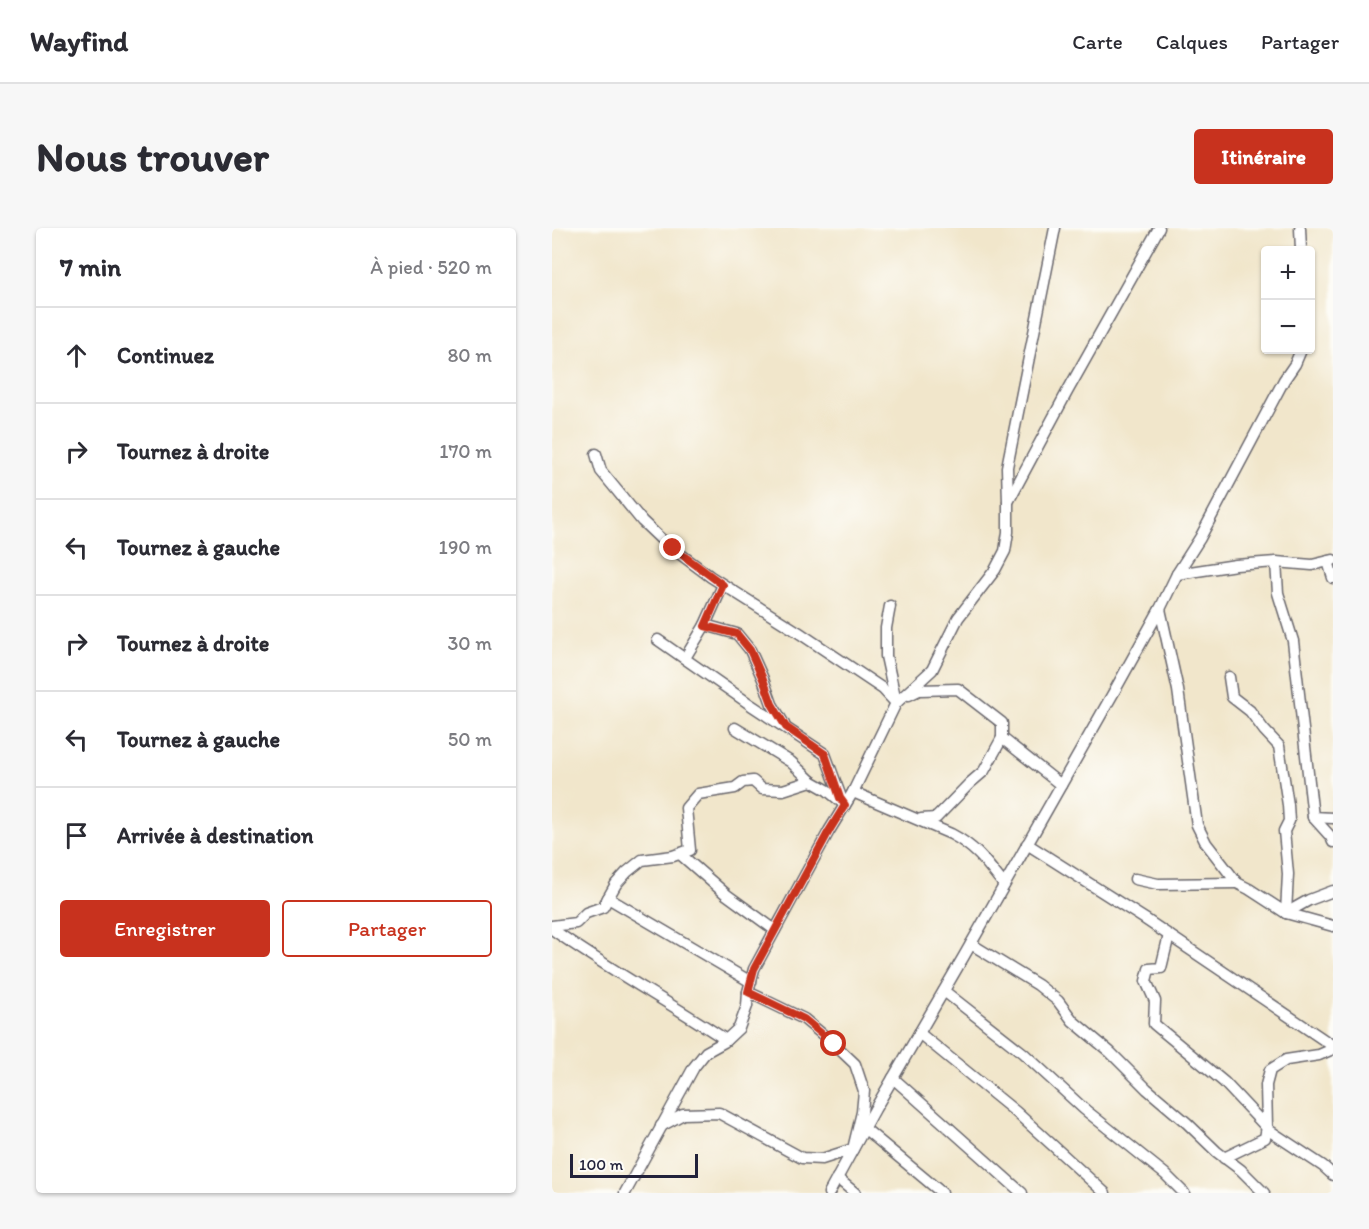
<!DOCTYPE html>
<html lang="fr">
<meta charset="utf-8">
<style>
body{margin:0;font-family:Itim,sans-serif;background:#f7f7f7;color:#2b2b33}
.controls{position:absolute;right:18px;top:18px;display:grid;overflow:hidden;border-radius:6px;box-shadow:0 2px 4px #0004}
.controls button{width:54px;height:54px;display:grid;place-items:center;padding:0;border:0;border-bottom:2px solid #e1e1e2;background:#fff;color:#2b2b33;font:30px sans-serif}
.scale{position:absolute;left:18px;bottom:15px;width:128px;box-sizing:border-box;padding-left:6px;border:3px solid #22223b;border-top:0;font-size:16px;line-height:21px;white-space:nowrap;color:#22223b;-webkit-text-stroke:4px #fdfcf7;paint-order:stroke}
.stop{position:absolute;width:18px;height:18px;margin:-14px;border:4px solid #c8321e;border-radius:50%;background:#fff}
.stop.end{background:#c8321e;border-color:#fff;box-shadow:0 2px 6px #0008}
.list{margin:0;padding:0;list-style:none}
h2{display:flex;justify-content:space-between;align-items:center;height:78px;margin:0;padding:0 24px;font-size:26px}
h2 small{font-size:20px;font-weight:400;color:#7c7c81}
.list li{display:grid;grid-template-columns:39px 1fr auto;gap:18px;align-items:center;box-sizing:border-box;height:96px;padding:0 24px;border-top:2px solid #e1e1e2}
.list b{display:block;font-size:22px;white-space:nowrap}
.list em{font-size:20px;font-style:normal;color:#7c7c81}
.actions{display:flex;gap:12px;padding:18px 24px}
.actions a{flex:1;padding:14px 0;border:2px solid #c8321e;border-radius:6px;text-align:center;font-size:21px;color:#c8321e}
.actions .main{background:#c8321e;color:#fff}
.icon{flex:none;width:33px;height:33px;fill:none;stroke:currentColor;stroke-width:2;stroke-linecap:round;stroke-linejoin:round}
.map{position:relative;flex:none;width:781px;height:965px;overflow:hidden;border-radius:6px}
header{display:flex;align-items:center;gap:36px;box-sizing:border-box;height:84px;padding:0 30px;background:#fff;border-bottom:2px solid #e1e1e2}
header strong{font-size:28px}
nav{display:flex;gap:33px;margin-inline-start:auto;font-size:21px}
.intro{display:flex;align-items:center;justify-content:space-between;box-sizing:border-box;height:144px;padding:0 36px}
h1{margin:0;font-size:42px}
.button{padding:15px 27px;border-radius:6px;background:#c8321e;color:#fff;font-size:21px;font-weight:700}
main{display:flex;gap:36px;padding:0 36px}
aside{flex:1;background:#fff;border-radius:6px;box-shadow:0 2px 4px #0004}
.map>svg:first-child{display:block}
</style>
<header>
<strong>Wayfind</strong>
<nav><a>Carte</a><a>Calques</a><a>Partager</a></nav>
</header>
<div class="intro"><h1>Nous trouver</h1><a class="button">Itinéraire</a></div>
<main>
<aside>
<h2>7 min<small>À pied · 520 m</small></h2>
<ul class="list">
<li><svg class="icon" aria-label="ahead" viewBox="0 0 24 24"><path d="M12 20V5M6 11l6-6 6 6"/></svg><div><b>Continuez</b></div><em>80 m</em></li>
<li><svg class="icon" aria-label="right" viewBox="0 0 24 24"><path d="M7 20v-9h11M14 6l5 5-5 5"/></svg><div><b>Tournez à droite</b></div><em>170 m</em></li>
<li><svg class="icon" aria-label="left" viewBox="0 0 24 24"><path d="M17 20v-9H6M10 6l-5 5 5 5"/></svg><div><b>Tournez à gauche</b></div><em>190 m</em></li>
<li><svg class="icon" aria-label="right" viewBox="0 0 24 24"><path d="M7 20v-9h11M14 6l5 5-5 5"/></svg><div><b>Tournez à droite</b></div><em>30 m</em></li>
<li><svg class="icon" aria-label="left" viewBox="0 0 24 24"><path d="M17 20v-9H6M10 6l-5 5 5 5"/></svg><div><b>Tournez à gauche</b></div><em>50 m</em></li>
<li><svg class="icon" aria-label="arrive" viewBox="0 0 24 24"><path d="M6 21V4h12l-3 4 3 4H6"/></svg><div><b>Arrivée à destination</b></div></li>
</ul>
<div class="actions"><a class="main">Enregistrer</a><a>Partager</a></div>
</aside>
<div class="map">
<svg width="781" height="965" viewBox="0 0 781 965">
<rect width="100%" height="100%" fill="#fdfcf7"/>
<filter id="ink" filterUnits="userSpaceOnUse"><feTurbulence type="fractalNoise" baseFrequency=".0167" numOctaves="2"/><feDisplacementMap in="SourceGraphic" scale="12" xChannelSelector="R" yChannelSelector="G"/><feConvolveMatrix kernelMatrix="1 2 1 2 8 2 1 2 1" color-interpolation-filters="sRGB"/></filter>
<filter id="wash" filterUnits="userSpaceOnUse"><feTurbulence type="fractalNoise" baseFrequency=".008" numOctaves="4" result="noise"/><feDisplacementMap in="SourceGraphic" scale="24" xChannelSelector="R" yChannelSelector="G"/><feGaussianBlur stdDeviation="1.35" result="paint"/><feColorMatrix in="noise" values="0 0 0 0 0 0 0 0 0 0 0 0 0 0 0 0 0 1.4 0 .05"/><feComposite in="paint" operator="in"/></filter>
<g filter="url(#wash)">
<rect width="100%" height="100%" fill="#f1e6cb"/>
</g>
<g filter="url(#ink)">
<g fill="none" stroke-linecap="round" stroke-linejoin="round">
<defs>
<g id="minor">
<polyline points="748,0 749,22"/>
<polyline points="44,226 49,243 90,293 112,314 159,349 246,404 331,461 344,475"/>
<polyline points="456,274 455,239 503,0"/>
<polyline points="776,333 781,350"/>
<polyline points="724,334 726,365 741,413 761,589 781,590"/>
<polyline points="625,346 684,337 724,334 760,337 781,332"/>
<polyline points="171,357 153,397 185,406 198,422 211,451 220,476 232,496"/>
<polyline points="338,378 334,400 334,428 344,474"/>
<polyline points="608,381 626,462 645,597 654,615 685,655 697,661 734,685 781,698"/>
<polyline points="106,412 199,477 273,526 290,572"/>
<polyline points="133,430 153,397"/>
<polyline points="677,449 680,469 698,483 712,502 727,518 736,577 737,593 732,603 736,646 734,685"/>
<polyline points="357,467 367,462 406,461 450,495 450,510 509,557"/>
<polyline points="183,500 239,534 259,553"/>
<path d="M 301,564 L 399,606 C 424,619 435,635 452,657"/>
<polyline points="761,589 779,609 781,614"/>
<polyline points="369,591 384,590 418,555 432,543 450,510"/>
<polyline points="475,616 593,691 781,818"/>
<polyline points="128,626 175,667 223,702"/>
<polyline points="583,651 606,656 685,655"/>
<polyline points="56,670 199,754"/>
<polyline points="734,685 757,672 781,663"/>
<polyline points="0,698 24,695 34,685 51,679 64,656 75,644 90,632 121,628 138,622 134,580 146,566 183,560 191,554 201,553 210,561 231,562 259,553 275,562 293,577"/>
<path d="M 0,701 C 56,741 117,774 174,812"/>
<polyline points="617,707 609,740 597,741 594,753 603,773 602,796 672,854 718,903 771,938 781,947"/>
<polyline points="419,716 486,757 506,773 521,793 558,824 595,861 635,895 665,924 689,942 712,965"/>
<polyline points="392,763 471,825 532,881 613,946 632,965"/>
<polyline points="367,805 464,884 553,965"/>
<polyline points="341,850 470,965"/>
<polyline points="109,898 131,886 167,885 250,930 270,931 301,921 310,884 312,863 303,836 282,816 252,791 196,764"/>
<polyline points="312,900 390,965"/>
<polyline points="672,930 713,910 715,899 714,857 718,842 734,832 767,827 781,821"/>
<polyline points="285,950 303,965"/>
<polyline points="73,965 142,839 154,824 172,814 187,800 195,778 196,764 202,741 277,603 301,564 344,475 380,442 406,390 443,342 453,323 456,304 456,274 515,164 607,0"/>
<polyline points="277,965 323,881 412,728 563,462 608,381 625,346 648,310 732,152 743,136 749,122"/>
</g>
</defs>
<use href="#minor" stroke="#6a676d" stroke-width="13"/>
<use href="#minor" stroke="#fff" stroke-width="10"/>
</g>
</g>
<g fill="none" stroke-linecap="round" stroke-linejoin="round" filter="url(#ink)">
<polyline stroke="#c8321e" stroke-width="8" points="121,320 171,357 153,398 185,406 198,422 211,451 220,476 234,499 273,526 288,570 293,577 277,603 202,741 196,764 252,791 282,816"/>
</g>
</svg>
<div class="controls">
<button>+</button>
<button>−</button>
</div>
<div class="scale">100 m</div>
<div class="stop" style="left:282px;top:816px"></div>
<div class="stop end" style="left:121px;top:320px"></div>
</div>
</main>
